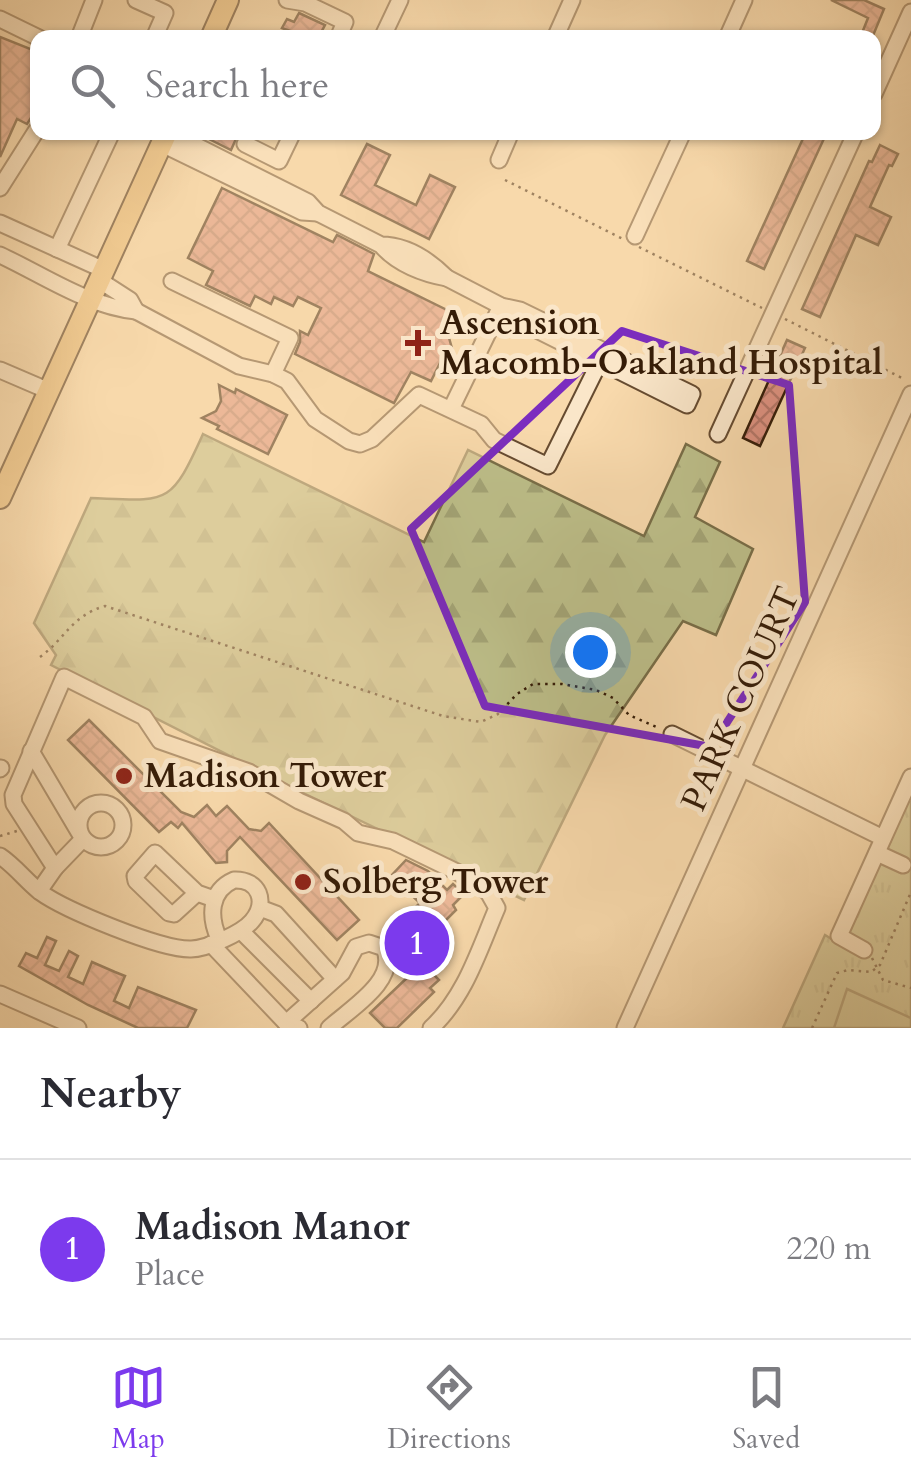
<!DOCTYPE html>
<style>
body{margin:0;font-family:Cardo,serif;background:#f2f2f3;color:#2b2b33}
.you{position:absolute;left:590px;top:652px;width:35px;height:35px;margin:-25px;border:8px solid #fff;border-radius:50%;background:#1a73e8;box-shadow:0 0 0 15px #1a73e833}
.badge{display:grid;place-items:center;width:65px;height:65px;border-radius:50%;background:#7c3aed;color:#fff;font-size:32px;font-weight:700}
.pin{position:absolute;translate:-50% -50%;border:5px solid #fff;box-shadow:0 2px 10px #0006}
.list{margin:0;padding:0;list-style:none}
h2{display:flex;justify-content:space-between;align-items:center;height:130px;margin:0;padding:0 40px;font-size:42px}
h2 small{font-size:32px;font-weight:400;color:#7c7c81}
.list li{display:grid;grid-template-columns:65px 1fr auto;gap:30px;align-items:center;box-sizing:border-box;height:180px;padding:0 40px;border-top:2px solid #e1e1e2}
.list b{display:block;font-size:38px;white-space:nowrap}
.list p{margin:0;font-size:32px;white-space:nowrap;color:#7c7c81}
.list em{font-size:32px;font-style:normal;color:#7c7c81}
.icon{flex:none;width:55px;height:55px;fill:none;stroke:currentColor;stroke-width:2;stroke-linecap:round;stroke-linejoin:round}
.map{position:relative;flex:none;width:911px;height:1028px;overflow:hidden}
.search{position:absolute;background:#fff;box-shadow:0 2px 8px #0004;left:30px;right:30px;top:30px;height:110px;display:flex;align-items:center;gap:25px;box-sizing:border-box;padding:0 35px;border-radius:20px;color:#7c7c81;font-size:38px}
.sheet{height:310px;background:#fff}
nav{display:flex;justify-content:space-around;align-items:center;box-sizing:border-box;height:140px;border-top:2px solid #e1e1e2;background:#fff;font-size:28px;color:#7c7c81}
nav a{display:grid;justify-items:center;gap:5px}
nav .on{color:#7c3aed}
.map>svg:first-child{display:block}
</style>
<div class="map">
<svg width="911" height="1028" viewBox="0 0 911 1028">
<defs>
<pattern id="grass-tufts" width="24" height="20" patternUnits="userSpaceOnUse" patternTransform="scale(2.5)"><rect width="24" height="20" fill="#bdbf8a"/><path d="M3 7l-1-3M5 7V3M7 7l1-3M15 17l-1-3M17 17v-4M19 17l1-3" fill="none" stroke="#a3a476"/></pattern>
<pattern id="forest-firs" width="22" height="20" patternUnits="userSpaceOnUse" patternTransform="scale(2.5)"><rect width="22" height="20" fill="#bdbf8a"/><path d="M5 1l3.5 6h-7zM16 11l3.5 6h-7z" fill="#a3a476"/></pattern>
<pattern id="building-cross-hatch" width="8" height="8" patternUnits="userSpaceOnUse" patternTransform="scale(2.5)"><rect width="8" height="8" fill="#dd9180"/><path d="M0 0l8 8M0 8l8-8" fill="none" stroke="#b47667"/></pattern>
</defs>
<rect width="100%" height="100%" fill="#f8d9ac"/>
<filter id="stains"><feTurbulence type="fractalNoise" baseFrequency=".002" numOctaves="4"/><feColorMatrix values="0 0 0 0 .2 0 0 0 0 .09 0 0 0 0 .02 0 0 0 .5 -.17"/></filter>
<radialGradient id="worn" r=".72"><stop offset=".6" stop-color="#630" stop-opacity="0"/><stop offset="1" stop-color="#630" stop-opacity=".3"/></radialGradient>
<polygon fill="url(#grass-tufts)" stroke="#796e48" stroke-width="2.5" points="908,801 911,802 911,1028 783,1028 825,935 843,946"/>
<path fill="url(#forest-firs)" stroke="#796e48" stroke-width="2.5" d="M 203,434 L 424,542 L 468,450 L 644,536 L 686,444 L 720,462 L 695,517 L 753,549 L 716,635 L 683,621 L 605,735 L 524,900 L 293,788 L 51,665 L 56,655 L 34,623 L 91,498 C 168,501 170,507 203,434 Z"/>
<polygon fill="#bdbf8a" stroke="#796e48" stroke-width="2.5" points="847,989 911,1018 911,1028 834,1028"/>
<g fill="url(#building-cross-hatch)" stroke="#351c07" stroke-width="2.5">
<polygon points="831,0 864,0 884,9 872,38 860,38 868,18"/>
<polygon points="299,13 325,25 318,38 286,38 290,31 282,28 287,19 294,22"/>
<polygon points="0,37 38,52 38,107 27,124 17,119 0,157"/>
<polygon points="195,132 239,132 231,150"/>
<polygon points="806,132 827,132 764,269 747,261"/>
<polygon points="367,144 390,155 375,185 416,205 430,175 455,187 429,239 341,195"/>
<polygon points="880,145 898,154 892,166 889,165 870,207 891,217 878,245 856,235 820,317 802,309 869,161 872,162"/>
<polygon points="222,188 333,242 337,235 374,254 368,271 453,313 446,327 458,370 441,361 431,381 411,372 394,403 295,354 300,342 300,331 308,335 321,308 298,297 293,306 274,297 271,304 255,296 250,306 206,285 213,271 188,258"/>
<polygon points="787,340 805,348 760,446 743,438"/>
<polygon points="219,385 235,393 236,389 287,415 268,454 217,429 219,426 202,418 216,411 221,401"/>
<polygon points="89,720 181,812 194,817 207,805 216,816 227,806 249,829 261,831 269,823 359,920 337,940 240,837 227,851 227,862 216,863 182,823 178,828 171,822 159,832 68,740"/>
<polygon points="406,860 428,871 447,890 453,884 464,894 453,905 456,910 430,936 445,950 441,953 444,957 431,972 439,980 430,988 434,992 397,1028 385,1028 370,1013 410,975 405,968 414,960 388,934 420,903 391,876"/>
<polygon points="47,937 56,941 45,965 59,971 69,951 78,956 68,977 83,984 92,962 115,972 125,976 114,1001 129,1008 138,987 196,1010 187,1028 138,1028 88,1005 19,966 26,953 37,958"/>
</g>
<g fill="none" stroke-linecap="round" stroke-linejoin="round">
<defs>
<g id="minor">
<polyline points="136,0 165,13 154,38"/>
<polyline points="287,0 305,3 345,22 338,38"/>
<polyline points="0,19 39,38"/>
<polyline points="79,38 94,0"/>
<polyline points="382,38 400,0"/>
<polyline points="555,38 572,0"/>
<polyline points="727,38 744,0"/>
<polyline points="874,94 911,12"/>
<path d="M 169,132 L 308,202 L 318,213 L 381,245 C 397,264 424,274 447,278 C 429,260 407,245 381,245"/>
<polyline points="162,144 302,212 318,213"/>
<polyline points="245,144 279,161 293,132"/>
<polyline points="499,160 511,132"/>
<polyline points="0,188 38,128"/>
<polyline points="0,223 104,270"/>
<polyline points="635,236 683,132"/>
<polyline points="57,249 112,132"/>
<path d="M 0,255 C 43,275 87,306 136,311 L 130,300 L 99,280"/>
<polyline points="447,278 501,306 515,319 687,405 692,394 520,310 501,306"/>
<polyline points="172,281 290,338 273,374"/>
<polyline points="136,311 239,366 273,374 287,381 315,419 349,441 360,444 372,439 419,395 481,424 494,440 548,466 605,351"/>
<polyline points="0,370 49,391"/>
<polyline points="451,409 501,306"/>
<polyline points="718,434 856,132"/>
<polyline points="672,734 883,838"/>
<polyline points="31,751 83,839 55,868"/>
<polyline points="0,769 1,768"/>
<circle cx="101" cy="825" r="22"/>
<polyline points="877,853 903,865"/>
<path d="M 0,856 C 15,866 26,881 40,892 C 65,910 161,950 191,949 C 206,949 242,933 252,921 C 268,902 259,879 234,880 C 209,891 209,917 219,939"/>
<path d="M 39,891 L 55,868 L 14,804 L 13,795 L 64,677 L 144,717 L 160,741 L 249,772 L 299,801 L 344,821 L 358,833 L 393,841 L 459,873 L 488,892 L 497,908 C 479,950 465,997 431,1028"/>
<polyline points="197,893 155,853 135,876 136,881 169,913 174,914 197,893 214,899"/>
<polyline points="260,908 276,914 335,979"/>
<polyline points="241,931 311,1001"/>
<polyline points="211,944 286,1023 299,1028"/>
<polyline points="864,950 839,936 911,777"/>
<polyline points="0,994 78,1028"/>
<path d="M 286,1023 L 342,973 L 356,947 L 369,943 L 384,948 C 399,980 351,1008 329,1028"/>
<polyline points="625,1028 911,394"/>
</g>
<g id="major">
<polyline points="211,38 228,0"/>
<polyline points="0,498 167,132"/>
</g>
</defs>
<use href="#minor" stroke="#664b30" stroke-width="19"/>
<use href="#major" stroke="#351c07" stroke-width="24"/>
<g stroke="#351c07" stroke-width="2.5" stroke-dasharray="2.5 5" stroke-linecap="butt">
<polyline points="505,180 623,239"/>
<polyline points="639,247 762,308"/>
<polyline points="785,319 904,379"/>
<path d="M 40,657 C 66,638 71,616 105,606 L 443,716 L 481,722 L 498,714 L 517,694 L 533,684 L 562,684 L 596,690 L 613,698 L 629,715 L 659,728"/>
<polyline points="0,836 17,831"/>
<polyline points="872,958 883,980 911,988"/>
<polyline points="812,1028 837,973 848,970 871,972 880,965 911,892"/>
</g>
<use href="#minor" stroke="#fae6c9" stroke-width="15"/>
<use href="#major" stroke="#ecbc76" stroke-width="20"/>
</g>
<path d="M0 0H911V1028H0ZM 622,331 L 789,385 L 805,602 L 711,747 L 485,706 L 411,529 Z" fill="#f8d9ac" fill-opacity=".55" fill-rule="evenodd"/>
<path fill="none" stroke="#7b2cbf" stroke-width="8" stroke-linejoin="round" d="M 622,331 L 789,385 L 805,602 L 711,747 L 485,706 L 411,529 Z"/>
<g fill="#8f2418" stroke="#fae6c9" stroke-width="4">
<path d="M413 328h10v10h10v10h-10v10h-10v-10h-10v-10h10z"/>
<circle cx="124" cy="776" r="10"/>
<circle cx="303" cy="882" r="10"/>
</g>
<g text-anchor="middle" dominant-baseline="central" stroke-width="10" stroke-linejoin="round" paint-order="stroke">
<g font-size="35" font-weight="bold" fill="#351c07" stroke="#fae6c9" text-anchor="start">
<text x="440" y="323">Ascension<tspan x="440" dy="40">Macomb-Oakland Hospital</tspan></text>
<text x="144" y="776">Madison Tower</text>
<text x="323" y="882">Solberg Tower</text>
</g>
<g font-size="35" fill="#351c07" stroke="#fae6c9">
<text transform="translate(741 699) rotate(-66)">PARK COURT</text>
</g>
</g>
<rect width="100%" height="100%" filter="url(#stains)"/>
<rect width="100%" height="100%" fill="url(#worn)"/>
</svg>
<div class="you"></div>
<div class="pin badge" style="left:417px;top:943px">1</div>
<div class="search"><svg class="icon" aria-label="search" viewBox="0 0 24 24"><circle cx="10" cy="10" r="6"/><path d="M15 15l6 6"/></svg>Search here</div>
</div>
<section class="sheet">
<h2>Nearby<small></small></h2>
<ul class="list">
<li><span class="badge">1</span><div><b>Madison Manor</b><p>Place</p></div><em>220 m</em></li>
</ul>
</section>
<nav>
<a class="on"><svg class="icon" aria-label="map" viewBox="0 0 24 24"><path d="M3 6l6-2 6 2 6-2v14l-6 2-6-2-6 2zM9 4v14M15 6v14"/></svg>Map</a>
<a><svg class="icon" aria-label="directions" viewBox="0 0 24 24"><path d="M12 3l9 9-9 9-9-9zM9 14v-3h6M13 9l2 2-2 2"/></svg>Directions</a>
<a><svg class="icon" aria-label="saved" viewBox="0 0 24 24"><path d="M7 4h10v16l-5-4-5 4z"/></svg>Saved</a>
</nav>
